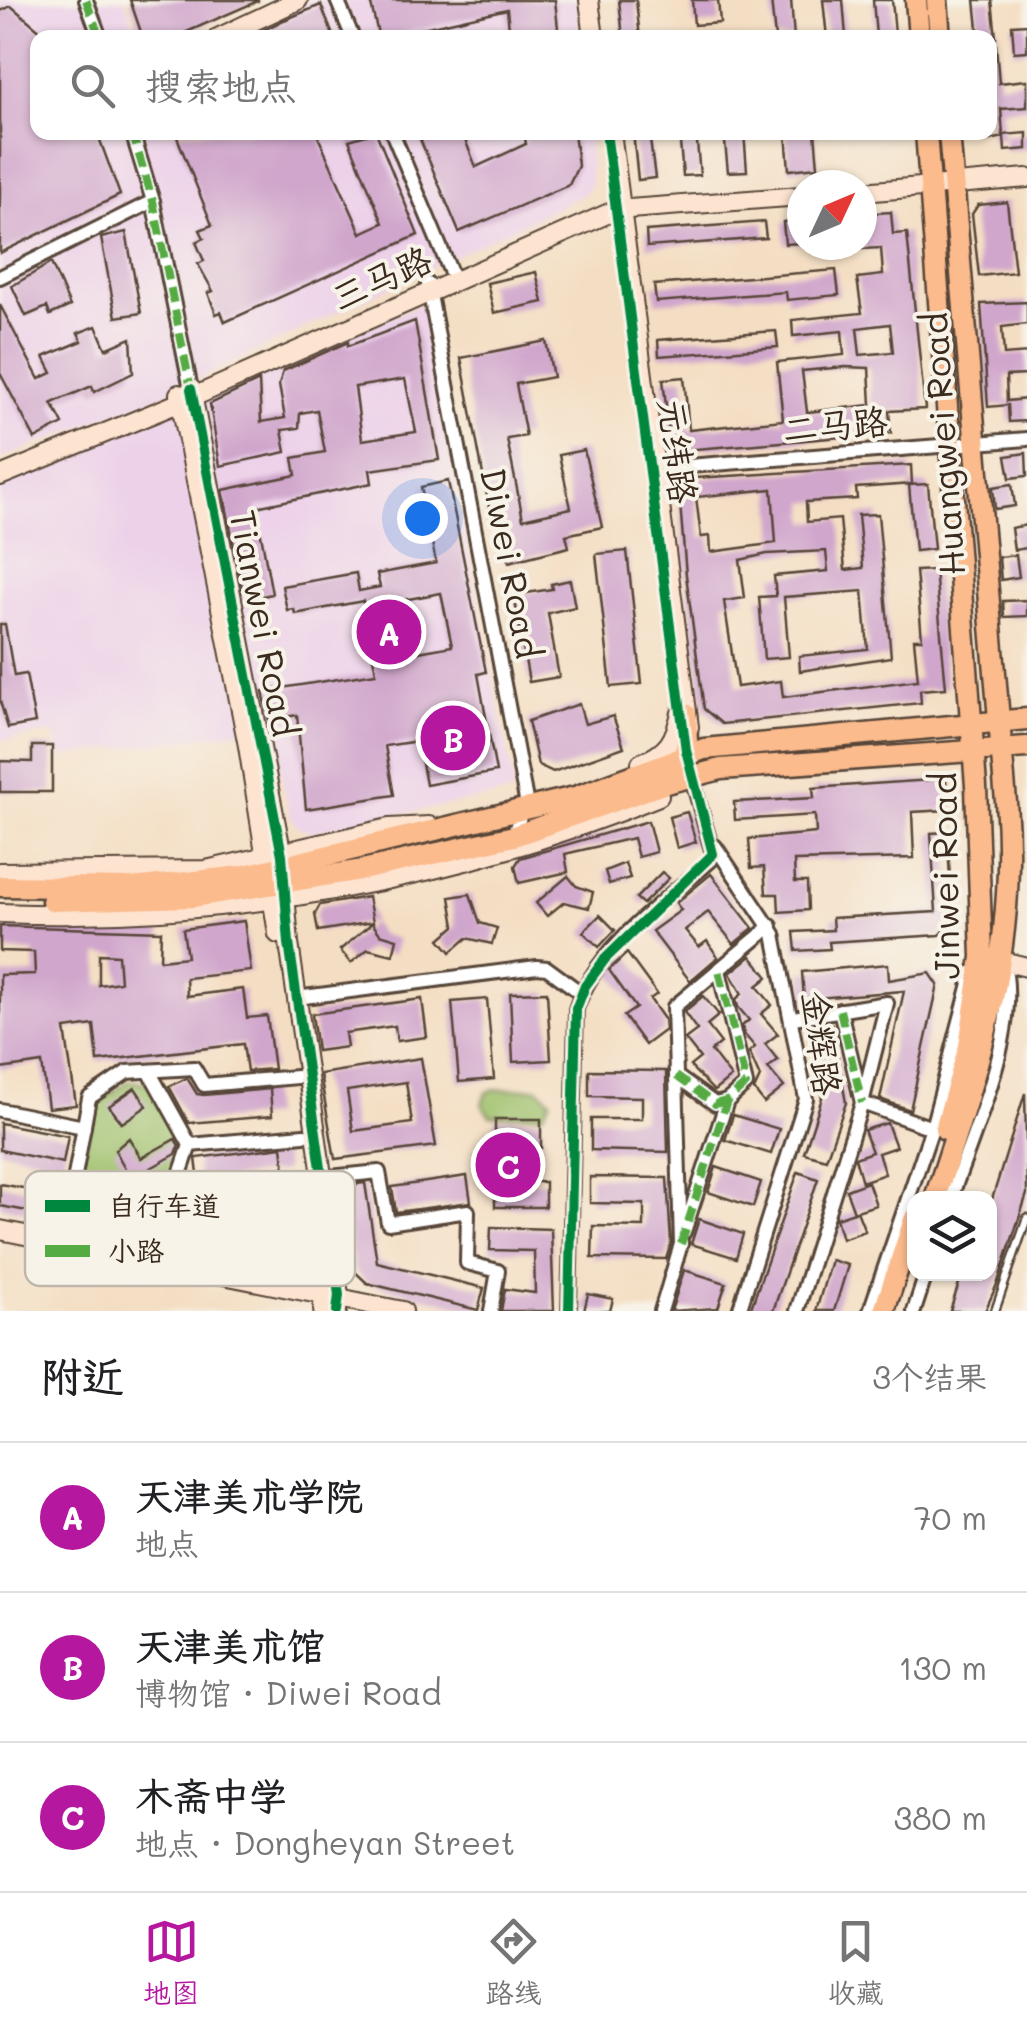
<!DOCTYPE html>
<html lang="zh">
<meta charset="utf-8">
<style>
body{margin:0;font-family:Mali,"LXGW WenKai TC",sans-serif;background:#f2f2f2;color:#202124}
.controls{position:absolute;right:30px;bottom:30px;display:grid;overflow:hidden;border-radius:20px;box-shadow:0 2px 8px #0004}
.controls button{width:90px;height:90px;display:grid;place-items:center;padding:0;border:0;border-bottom:2px solid #e0e0e0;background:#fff;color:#202124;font:50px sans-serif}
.compass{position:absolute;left:787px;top:170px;width:90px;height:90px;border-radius:50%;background:#fff;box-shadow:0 2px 8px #0004;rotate:46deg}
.you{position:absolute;left:422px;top:518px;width:35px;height:35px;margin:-25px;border:8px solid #fff;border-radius:50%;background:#1a73e8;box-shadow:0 0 0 15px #1a73e833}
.badge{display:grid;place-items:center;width:65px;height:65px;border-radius:50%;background:#b5179e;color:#fff;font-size:32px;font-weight:700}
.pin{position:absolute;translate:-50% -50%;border:5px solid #fff;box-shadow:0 2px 10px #0006}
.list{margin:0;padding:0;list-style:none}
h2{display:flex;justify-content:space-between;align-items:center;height:130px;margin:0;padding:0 40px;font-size:42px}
h2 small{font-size:32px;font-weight:400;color:#757577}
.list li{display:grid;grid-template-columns:65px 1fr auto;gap:30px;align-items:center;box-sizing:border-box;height:150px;padding:0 40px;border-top:2px solid #e0e0e0}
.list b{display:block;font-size:38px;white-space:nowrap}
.list p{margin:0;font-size:32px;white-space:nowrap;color:#757577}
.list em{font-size:32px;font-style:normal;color:#757577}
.icon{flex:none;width:55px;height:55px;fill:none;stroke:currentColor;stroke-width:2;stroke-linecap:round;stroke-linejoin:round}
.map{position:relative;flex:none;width:1027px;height:1311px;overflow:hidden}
.search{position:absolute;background:#fff;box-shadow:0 2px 8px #0004;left:30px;right:30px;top:30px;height:110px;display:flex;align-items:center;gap:25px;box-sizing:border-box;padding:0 35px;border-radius:20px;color:#757577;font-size:38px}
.sheet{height:580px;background:#fff}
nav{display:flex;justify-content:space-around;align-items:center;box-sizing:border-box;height:140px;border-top:2px solid #e0e0e0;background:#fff;font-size:28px;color:#757577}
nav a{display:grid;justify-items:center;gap:5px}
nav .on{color:#b5179e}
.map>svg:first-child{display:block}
</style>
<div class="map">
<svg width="1027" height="1311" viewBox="0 0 1027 1311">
<rect width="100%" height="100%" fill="#f7f3e8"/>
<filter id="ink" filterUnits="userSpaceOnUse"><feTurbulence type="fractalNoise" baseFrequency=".01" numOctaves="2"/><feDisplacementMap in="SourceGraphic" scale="20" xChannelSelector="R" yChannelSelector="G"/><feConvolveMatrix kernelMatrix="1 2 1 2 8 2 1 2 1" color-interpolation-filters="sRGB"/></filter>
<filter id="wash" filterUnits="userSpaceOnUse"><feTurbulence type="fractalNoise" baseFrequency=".0048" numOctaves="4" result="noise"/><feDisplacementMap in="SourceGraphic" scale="40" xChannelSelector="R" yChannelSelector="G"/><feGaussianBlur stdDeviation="2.25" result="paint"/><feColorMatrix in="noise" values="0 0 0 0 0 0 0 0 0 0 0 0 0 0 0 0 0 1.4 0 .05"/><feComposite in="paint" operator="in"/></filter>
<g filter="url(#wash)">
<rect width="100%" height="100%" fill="#f4dec3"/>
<g fill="#edd1e9">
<polygon points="0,0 125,0 138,37 38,38 38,132 589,133 591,183 584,194 171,392 0,459"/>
<polygon points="305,0 577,0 580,37 215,38"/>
<polygon points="422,304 515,792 310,832 298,827 290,816 271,727 60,757 54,733 0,741 0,483"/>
</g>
<g fill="#9dbf69" stroke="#6c7444" stroke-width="2.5">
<polygon points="129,1081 148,1083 184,1147 169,1197 155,1202 78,1183 94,1105"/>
<polygon points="538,1088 551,1100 543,1114 490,1116 482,1104 486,1093 492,1090"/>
</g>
<g id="blocks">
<g fill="#d0a6cc" fill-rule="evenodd">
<polygon points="130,0 258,0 258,1 173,38 143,38"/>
<polygon points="370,0 555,0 559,38 510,38 507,9 379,38"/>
<polygon points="619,0 636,0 640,38 623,38"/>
<polygon points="692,0 718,0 720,23 694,25"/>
<polygon points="771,0 791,0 794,38 775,38"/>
<polygon points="823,0 843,0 846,37 827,38"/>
<polygon points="873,0 892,0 895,34 876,36"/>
<polygon points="975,0 992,0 996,38 979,38"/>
<polygon points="321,5 334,38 248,38 284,20"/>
<polygon points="11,6 49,38 38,38 38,132 97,132 120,195 0,253 0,11"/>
<polygon points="1027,24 1027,51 1014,52 1012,25"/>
<polygon points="990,45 996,45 999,83 1027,80 1027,107 1001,109 1003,135 1027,133 1027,149 1005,151 1004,137 990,140"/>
<polygon points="175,132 316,132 361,233 383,223 349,140 376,132 418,235 225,322 221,312 216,314 208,293 213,291 198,264 204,261 196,242 204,238 200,230 212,225"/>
<polygon points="417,132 462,132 476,167 526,144 524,132 574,132 578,166 569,185 459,232"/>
<polygon points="633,132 649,132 655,178 638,180"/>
<polygon points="679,132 696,132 700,175 683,176"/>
<polygon points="724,132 744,132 747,171 728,172"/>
<polygon points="786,132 815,132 818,167 789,170"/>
<polygon points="1007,202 1015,272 979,276 972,214 978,205"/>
<path d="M 891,212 L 893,234 L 907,233 L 925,409 L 889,411 L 891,433 L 683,450 L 670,442 L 663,379 L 684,377 L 689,430 L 783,420 L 777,362 L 844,355 L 842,331 L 793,336 L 792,320 L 862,313 L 857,278 L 883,275 L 881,248 L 862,249 L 862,214 ZM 890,324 L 893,352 L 860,355 L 857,328 ZM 845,367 L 869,368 L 871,405 L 807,412 L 802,371 Z"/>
<polygon points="802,220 802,243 785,244 783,222"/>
<polygon points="764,222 766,238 647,247 646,231"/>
<polygon points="126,232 141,313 116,317 101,238"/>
<polygon points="51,263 70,306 50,315 47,307 26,316 12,286"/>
<polygon points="836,270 839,295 787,300 786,292 656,302 654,285"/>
<polygon points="536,272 543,302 494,313 487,283"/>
<polygon points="1027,302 1027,324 1002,327 1004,355 1027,353 1027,375 1006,376 1007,401 1027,399 1027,421 1009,422 1008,405 988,407 981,304"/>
<polygon points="0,305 39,379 52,373 44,357 82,341 78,333 96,326 106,349 131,338 133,373 94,392 92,386 52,403 63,424 35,439 0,373"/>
<path d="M 415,321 L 439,460 L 370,470 L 372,483 L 256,507 L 272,594 L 253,598 L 251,590 L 243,592 L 223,490 L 296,475 L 293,458 L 325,452 L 317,410 L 300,413 L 299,428 L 282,430 L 286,452 L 220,466 L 210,404 L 259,381 L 261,422 L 285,418 L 279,385 L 283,371 L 348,342 L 348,346 ZM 405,379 L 416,432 L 362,440 L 355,387 Z"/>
<polygon points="776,331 778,347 659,356 658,340"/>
<polygon points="546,341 553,377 516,384 526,436 507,439 523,519 571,508 559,455 584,450 602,527 566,535 569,547 509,562 497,516 491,517 461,358"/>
<polygon points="1026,453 1027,476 1010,478 1006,456"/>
<path d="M 911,465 L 912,484 L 856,488 L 857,499 L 806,502 L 807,522 L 840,519 L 845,570 L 863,568 L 858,515 L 878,514 L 891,657 L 800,671 L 799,656 L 868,649 L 863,591 L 784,597 L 789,657 L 764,659 L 759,597 L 776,596 L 774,576 L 828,571 L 826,551 L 767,554 L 740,560 L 745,598 L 724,601 L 737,687 L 781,681 L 783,697 L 918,680 L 914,639 L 922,639 L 916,571 L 935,570 L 946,688 L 920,690 L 921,703 L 722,724 L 704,709 L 686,575 L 678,479 ZM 772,489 L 776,543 L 711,552 L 710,536 L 701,537 L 696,497 Z"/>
<path d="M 448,481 L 486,672 L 478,674 L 496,772 L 426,785 L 418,741 L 385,746 L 394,795 L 306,809 L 297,715 L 269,720 L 263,691 L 376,673 L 363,601 L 295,614 L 294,609 L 287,610 L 282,586 L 356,573 L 359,591 L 380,587 L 377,574 L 436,563 L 421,487 ZM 441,593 L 452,646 L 413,653 L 403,600 Z"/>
<polygon points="928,484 934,549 915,551 909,485"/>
<polygon points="1012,484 1015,506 995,509 993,487"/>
<polygon points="1027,525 1027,548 1014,550 1011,528"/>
<polygon points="627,551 642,684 611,687 596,554"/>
<polygon points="1016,555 1019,577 1001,580 999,557"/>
<polygon points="570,580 575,607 548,613 559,677 529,682 514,595 552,589 551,584"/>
<polygon points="1027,600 1027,616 1004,617 1003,601"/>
<polygon points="0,624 5,624 14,676 26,674 35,723 8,728 0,701"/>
<polygon points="579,704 585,724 613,716 624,747 553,772 538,765 528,721"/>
<polygon points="32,746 52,746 52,792 0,792 0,761 32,762"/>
<polygon points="946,779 948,810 912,812 914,858 794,861 795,882 807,882 808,910 779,912 778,894 766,894 764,867 751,868 749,839 816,833 815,815 735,820 734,802 814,798 813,788"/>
<polygon points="687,812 696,842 677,848 669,817"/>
<polygon points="648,821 656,852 638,857 633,838 565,854 568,872 519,883 515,866 520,858"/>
<polygon points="947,832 953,922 940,935 829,942 830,949 796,951 794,932 833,930 832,918 936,912 931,833"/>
<polygon points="625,863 630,878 609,884 605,871"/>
<polygon points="662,872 669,878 643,904 636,898"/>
<polygon points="711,874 753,928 734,944 708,912 685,930 699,947 707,941 718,957 690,981 652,931 681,910 676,903"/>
<polygon points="568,876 576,886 593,892 589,908 564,902 547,916 536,903"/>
<polygon points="470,894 480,923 497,928 492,944 467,938 451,952 440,939 455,926 450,897"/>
<polygon points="368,897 373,922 318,931 315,914 320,905"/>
<polygon points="600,915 615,930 599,947 583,932"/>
<path d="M 244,921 L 251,971 L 186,978 L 187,996 L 243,989 L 247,1018 L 267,1016 L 274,1069 L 247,1071 L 243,1044 L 98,1061 L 94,1025 L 65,1029 L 76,1105 L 48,1108 L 42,1063 L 0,1069 L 0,975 L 35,974 L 34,952 L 0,951 L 0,926 L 161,931 L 160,960 L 187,957 L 183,929 ZM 99,954 L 118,955 L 120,982 L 99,985 Z"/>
<polygon points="372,923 380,934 397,939 393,955 368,949 351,963 340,950"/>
<polygon points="627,953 657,994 650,999 664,1019 665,1030 645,1045 624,1016 636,1008 609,970"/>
<polygon points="751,956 768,977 757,986 772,1005 761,1014 778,1034 765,1044 778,1060 768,1068 784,1087 764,1103 754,1090 760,1077 749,1052 755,1047 744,1034 742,1026 749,1020 738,1007 736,999 742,994 730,973"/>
<polygon points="888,964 889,980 930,973 938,985 910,1110 880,1099 904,991 804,999 802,972"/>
<polygon points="547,992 551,1060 513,1062 510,993"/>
<polygon points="703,996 719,1015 707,1025 721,1043 711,1051 731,1077 714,1091 690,1066 700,1058 685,1039 697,1030 684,1012"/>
<polygon points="422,999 427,1037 397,1041 395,1026 345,1033 347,1047 317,1051 312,1014"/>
<polygon points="487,999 494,1079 459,1082 452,1002"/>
<polygon points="832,1024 846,1103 826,1159 804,1153 822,1098 809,1028"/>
<path d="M 421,1058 L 436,1146 L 335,1159 L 320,1074 ZM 406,1082 L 412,1123 L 353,1131 L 347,1091 Z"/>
<polygon points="589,1070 666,1071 668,1152 591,1150 591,1119 642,1119 642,1097 589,1096"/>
<polygon points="187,1078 197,1094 204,1095 270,1089 272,1116 189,1123 169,1086"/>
<polygon points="135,1088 147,1106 122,1123 109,1106"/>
<polygon points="1025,1093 1027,1194 998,1282 985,1311 950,1311 962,1274 990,1274 990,1206"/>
<polygon points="733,1115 779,1129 771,1154 725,1140"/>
<polygon points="495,1119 541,1119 541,1148 522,1147 522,1182 545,1182 545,1207 495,1207"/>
<polygon points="0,1123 68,1136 63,1163 0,1150"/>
<polygon points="887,1123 896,1147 878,1153 885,1174 862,1182 855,1158 872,1152 864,1130"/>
<polygon points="129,1138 141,1158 175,1139 179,1146 176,1154 131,1179 115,1150"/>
<polygon points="282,1147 285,1171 199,1183 196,1158"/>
<polygon points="716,1167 761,1182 753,1207 708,1192"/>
<polygon points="798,1172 818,1179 773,1311 750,1311"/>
<polygon points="467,1176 471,1202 396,1212 392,1187"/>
<polygon points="590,1177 667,1178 671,1243 666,1259 592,1258 593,1226 644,1227 644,1204 590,1203"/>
<polygon points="868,1182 876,1205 854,1212 846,1190"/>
<polygon points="365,1183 377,1262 484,1288 478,1310 367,1283 354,1271 341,1186"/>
<polygon points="0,1184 58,1194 54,1216 0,1206"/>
<polygon points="857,1211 865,1231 842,1239 836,1218"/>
<polygon points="699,1219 743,1234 736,1258 691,1244"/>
<polygon points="491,1227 551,1229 554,1311 501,1311 505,1289 535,1293 534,1251 490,1250"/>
<polygon points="831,1260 848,1265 834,1311 816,1311"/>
<polygon points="684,1270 726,1283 718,1308 671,1311"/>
<polygon points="588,1294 613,1299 610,1311 584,1311"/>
</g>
</g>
</g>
<g filter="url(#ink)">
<use href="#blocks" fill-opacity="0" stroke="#574537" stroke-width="2.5"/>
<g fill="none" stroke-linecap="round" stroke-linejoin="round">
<defs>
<polyline id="lane" points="995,1311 1027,1218"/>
<g id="street">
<polyline points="86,0 100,38"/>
<polyline points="337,0 353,38"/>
<polyline points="132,132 153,201 191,389"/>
<polyline points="392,132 454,280"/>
<polyline points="0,277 153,201"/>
<polyline points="428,284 526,800 512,839"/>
<polyline points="651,469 1027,439"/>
<polyline points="715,846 774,934 806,1099 739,1311"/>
<polyline points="296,998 537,967 547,968 581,993"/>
<polyline points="840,1010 862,1103 932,1128"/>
<polyline points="793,1018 887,1003 862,1103 797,1311"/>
<polyline points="149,1071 190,1145 169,1207 157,1268"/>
<polyline points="676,1076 715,1104 727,1101"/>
<polyline points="0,1110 84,1127"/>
<polyline points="190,1145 304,1135"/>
<polyline points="320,1178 379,1172 388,1223 468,1211 467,1263 498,1271 491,1311"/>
<polyline points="73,1187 169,1207"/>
<path d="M 951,1198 C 973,1132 1022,1029 1003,960"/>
<polyline points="684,1232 727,1101 746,1084 719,970"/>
<polyline points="62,1248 89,1098 127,1072 194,1068 204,1085 297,1077"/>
<path d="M 569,1311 L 576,1009 C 596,948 664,902 711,860 L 713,854 L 691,774"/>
<polyline points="661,1311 681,1244 674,1007 771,926"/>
<polyline points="870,1311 932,1128 973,972"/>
<polyline points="914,1311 926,1274"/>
</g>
<g id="secondary">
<polyline points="589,0 594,38"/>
<polyline points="218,38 298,0"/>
<polyline points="611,132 689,727"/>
<polyline points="862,192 1027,178"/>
<polyline points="191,389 282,855 289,943 339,1295 337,1311"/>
<polyline points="179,394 248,746 278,934"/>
<polyline points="0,476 193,397 616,210 802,196"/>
<path d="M 641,763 C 668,753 675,740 681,713"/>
<polyline points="0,872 206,870 389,828 429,826"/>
<path d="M 0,913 C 224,922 451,881 659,796"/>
<polyline points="989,958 1027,967"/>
<polyline points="0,1230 403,1311"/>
<polyline points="323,1311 324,1272"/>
</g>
<g id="primary">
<polyline points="916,0 919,38"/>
<polyline points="937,0 940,38"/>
<polyline points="926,132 976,786 982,957 969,1046 945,1129"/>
<polyline points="681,768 687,742 686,714"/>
<polyline points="0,886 132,888 241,876 575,797 704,749 1027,719"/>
<polyline points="52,901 194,897 362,870 514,836 666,783 721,769 1027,747"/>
<path d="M 935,1198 C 980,1063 1018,947 1006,802 L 949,132"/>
<polyline points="884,1311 914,1220"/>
</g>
</defs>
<use href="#lane" stroke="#574537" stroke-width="11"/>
<use href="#street" stroke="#574537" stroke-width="18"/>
<use href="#secondary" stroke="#574537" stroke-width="22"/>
<use href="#primary" stroke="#574537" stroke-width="25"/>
<use href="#lane" stroke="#fff" stroke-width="6"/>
<use href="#street" stroke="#fff" stroke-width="12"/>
<use href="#secondary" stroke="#fde4d1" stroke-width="18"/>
<use href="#primary" stroke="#fbbb8d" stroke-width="20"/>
<g stroke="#55ab43" stroke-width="8" stroke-dasharray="15 8" stroke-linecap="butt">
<polyline points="86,0 100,38"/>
<polyline points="132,132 153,201 191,389"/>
<polyline points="840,1010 862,1103"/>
<polyline points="676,1076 715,1104 727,1101"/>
<polyline points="73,1187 169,1207"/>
<polyline points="681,1244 727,1101 746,1084 719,970"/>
</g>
<defs>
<g id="cycleway">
<polyline points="191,389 282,855 289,943 339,1295 337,1311"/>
<polyline points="569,1311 576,1009 585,986 605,959 713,854 686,750 606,132"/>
</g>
</defs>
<use href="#cycleway" stroke="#f7f3e8" stroke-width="16"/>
<use href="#cycleway" stroke="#00873e" stroke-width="10"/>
</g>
</g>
<g text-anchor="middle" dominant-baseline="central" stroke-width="8" stroke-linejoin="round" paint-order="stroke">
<g font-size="35" fill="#3b2a1e" stroke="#f7f3e8">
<text transform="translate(381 277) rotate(-24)">三马路</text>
<text transform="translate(835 424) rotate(-5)">二马路</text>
<text transform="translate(942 444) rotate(-94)">Huangwei Road</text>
<text transform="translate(679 451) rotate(83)">元纬路</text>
<text transform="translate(512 563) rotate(79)">Diwei Road</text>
<text transform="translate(265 623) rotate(79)">Tianwei Road</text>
<text transform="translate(944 876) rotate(-91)">Jinwei Road</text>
<text transform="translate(823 1043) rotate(83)">金辉路</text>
</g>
</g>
<rect x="25" y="1171" width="330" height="115" rx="15" fill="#f7f3e8" stroke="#bfb7ab" stroke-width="2.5"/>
<rect x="45" y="1200" width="45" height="12" fill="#00873e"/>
<rect x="45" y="1245" width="45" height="12" fill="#55ab43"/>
<g font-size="28" fill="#3b2a1e">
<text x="108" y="1216">自行车道</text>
<text x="108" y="1261">小路</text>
</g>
</svg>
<div class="controls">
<button><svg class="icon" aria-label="layers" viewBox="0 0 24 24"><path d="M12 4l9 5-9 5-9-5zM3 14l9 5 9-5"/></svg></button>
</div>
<svg class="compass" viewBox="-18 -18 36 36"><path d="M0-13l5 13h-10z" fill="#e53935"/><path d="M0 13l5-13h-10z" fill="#757577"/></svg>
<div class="you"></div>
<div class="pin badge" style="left:389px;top:632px">A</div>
<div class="pin badge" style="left:453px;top:738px">B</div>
<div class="pin badge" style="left:508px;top:1165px">C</div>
<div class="search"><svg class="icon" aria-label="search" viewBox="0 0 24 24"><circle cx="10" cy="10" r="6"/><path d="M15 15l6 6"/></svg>搜索地点</div>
</div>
<section class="sheet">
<h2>附近<small>3个结果</small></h2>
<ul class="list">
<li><span class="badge">A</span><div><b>天津美术学院</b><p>地点</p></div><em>70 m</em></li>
<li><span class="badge">B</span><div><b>天津美术馆</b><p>博物馆 · Diwei Road</p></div><em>130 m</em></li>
<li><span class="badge">C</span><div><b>木斋中学</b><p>地点 · Dongheyan Street</p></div><em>380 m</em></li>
</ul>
</section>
<nav>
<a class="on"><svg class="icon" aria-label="map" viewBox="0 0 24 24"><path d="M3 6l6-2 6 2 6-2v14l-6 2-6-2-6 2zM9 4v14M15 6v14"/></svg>地图</a>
<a><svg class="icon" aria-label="directions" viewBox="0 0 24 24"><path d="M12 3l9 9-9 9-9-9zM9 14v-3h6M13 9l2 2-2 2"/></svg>路线</a>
<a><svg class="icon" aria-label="saved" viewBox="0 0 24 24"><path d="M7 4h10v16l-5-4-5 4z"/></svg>收藏</a>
</nav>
